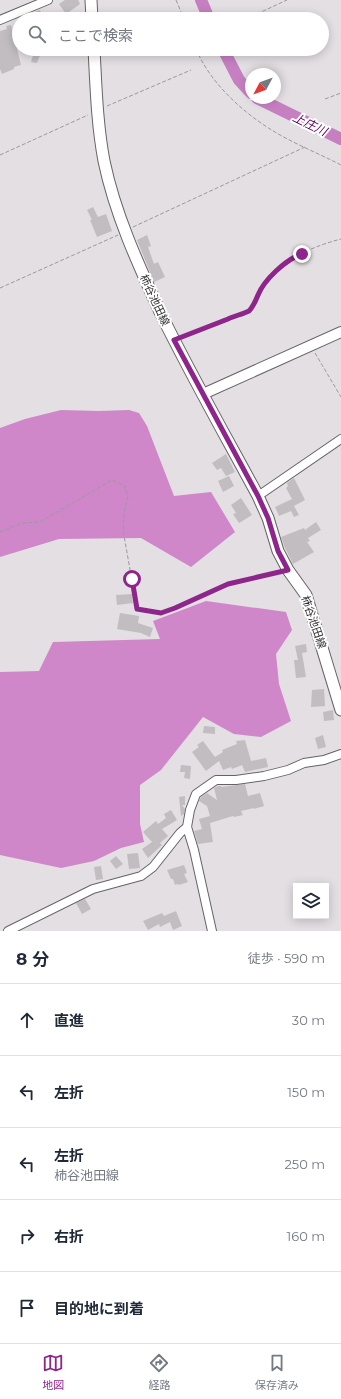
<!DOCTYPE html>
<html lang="ja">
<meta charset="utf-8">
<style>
body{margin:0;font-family:Montserrat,"Noto Sans JP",sans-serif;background:#f6f6f7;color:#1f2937}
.controls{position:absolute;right:12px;bottom:12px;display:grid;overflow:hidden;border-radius:0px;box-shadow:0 2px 10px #0003}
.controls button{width:36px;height:36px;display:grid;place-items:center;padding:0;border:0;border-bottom:1px solid #e0e1e3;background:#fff;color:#1f2937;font:20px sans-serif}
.compass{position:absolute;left:245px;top:68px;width:36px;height:36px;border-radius:50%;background:#fff;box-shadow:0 2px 10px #0003;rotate:229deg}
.stop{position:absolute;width:12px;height:12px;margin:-9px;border:3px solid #8e258a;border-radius:50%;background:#fff}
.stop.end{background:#8e258a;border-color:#fff;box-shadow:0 1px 4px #0008}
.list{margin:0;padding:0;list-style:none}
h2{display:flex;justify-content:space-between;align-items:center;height:52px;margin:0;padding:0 16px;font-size:17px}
h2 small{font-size:13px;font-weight:400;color:#747a83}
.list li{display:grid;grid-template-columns:26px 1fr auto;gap:12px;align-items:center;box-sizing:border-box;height:72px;padding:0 16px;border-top:1px solid #e0e1e3}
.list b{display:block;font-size:15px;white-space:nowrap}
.list p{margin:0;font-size:13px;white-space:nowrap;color:#747a83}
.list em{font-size:13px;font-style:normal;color:#747a83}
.icon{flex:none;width:22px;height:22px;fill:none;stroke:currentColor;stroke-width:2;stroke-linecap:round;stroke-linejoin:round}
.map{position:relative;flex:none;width:341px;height:931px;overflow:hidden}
.search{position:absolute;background:#fff;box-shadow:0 2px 10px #0003;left:12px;right:12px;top:12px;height:44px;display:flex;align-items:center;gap:10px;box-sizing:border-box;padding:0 14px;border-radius:22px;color:#747a83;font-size:15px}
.sheet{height:412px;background:#fff}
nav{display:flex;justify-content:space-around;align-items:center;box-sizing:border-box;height:56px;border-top:1px solid #e0e1e3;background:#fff;font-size:11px;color:#747a83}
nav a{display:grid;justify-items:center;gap:2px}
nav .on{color:#8e258a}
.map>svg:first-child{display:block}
</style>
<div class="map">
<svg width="341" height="931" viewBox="0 0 341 931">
<rect width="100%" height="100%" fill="#e3dfe3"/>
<g fill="#cf87c9">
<polygon points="61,410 99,411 129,410 139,413 147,426 174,496 211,492 235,532 191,567 141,538 59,539 0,557 0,428 25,419"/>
<polygon points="206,601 286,612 292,630 276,654 279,684 291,721 261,737 234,734 203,717 161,770 140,785 140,824 144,842 121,848 94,861 61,868 0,855 0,672 39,671 53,642 160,639 153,621"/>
</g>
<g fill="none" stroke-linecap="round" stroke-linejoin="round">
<g stroke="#c67fc1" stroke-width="12">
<polyline points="201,0 209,19"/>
<polyline points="223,49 239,80 251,93"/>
<polyline points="257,98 341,139"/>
</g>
</g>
<g fill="#c2bdc1">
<polygon points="65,0 78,0 80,4 66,14 59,4"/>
<polygon points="40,10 42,16 35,19 18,19"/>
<polygon points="11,25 21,65 14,67 14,69 2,74 0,69 0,31 7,29 6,26"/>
<polygon points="29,49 40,49 40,55 37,63 31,62 33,55 30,55"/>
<polygon points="93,207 98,217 106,214 112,231 97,237 90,220 92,220 87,210"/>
<polygon points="147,235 151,246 148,247 154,264 158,262 165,277 154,282 137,240"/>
<polygon points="226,454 235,472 226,476 221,468 217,470 212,463"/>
<polygon points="229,476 234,486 223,492 218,481"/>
<polygon points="294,478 305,500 294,506 299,515 294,517 291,511 279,516 275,507 292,499 286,488 288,486 287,483"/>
<polygon points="241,498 252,515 239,523 233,514 236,513 231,505"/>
<polygon points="316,522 321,530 308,538 310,541 307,542 314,552 293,564 285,548 281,537 304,528 305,530"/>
<polygon points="132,594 133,603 117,605 116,595"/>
<polygon points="120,613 139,616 138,623 153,628 150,637 141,633 117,629"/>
<polygon points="306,644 307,652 302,653 306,677 296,678 294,660 298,660 295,646"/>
<polygon points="324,689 325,706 311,707 312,690"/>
<polygon points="333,710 334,720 324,721 323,712"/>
<polygon points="204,726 215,727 215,734 203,733"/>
<polygon points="323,735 326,747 318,749 315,738"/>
<polygon points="245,740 251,761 266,758 268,767 245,772 242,765 232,769 231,767 223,770 219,761 206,771 192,752 199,747 197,745 203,741 215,757 223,752 222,750 237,744 236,741"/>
<polygon points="181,765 191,766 190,779 184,778 185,772 180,772"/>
<polygon points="245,784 248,796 260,793 264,806 254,809 254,808 241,811 243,815 234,817 233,816 210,823 213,842 198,844 194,831 202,829 199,819 210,816 207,806 199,801 201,797 207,793 217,800 214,788 218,786 221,786 221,787"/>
<polygon points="185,796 185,805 182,805 185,809 184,814 181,816 179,797"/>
<polygon points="171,810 177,820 162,829 168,836 160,843 162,845 148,858 142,849 152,842 143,832 156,821 158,824 166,818 164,814"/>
<polygon points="138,853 140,868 129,869 127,854"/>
<polygon points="116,856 123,864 116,869 110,861"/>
<polygon points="184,865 187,873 184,874 188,882 179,885 178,884 175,885 173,879 171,879 167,870"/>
<polygon points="101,866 103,879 96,880 94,867"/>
<polygon points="85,899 91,909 82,914 76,903"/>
<polygon points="176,911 182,926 173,930 170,922 160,927 159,924 148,930 143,921 162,913 164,916"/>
</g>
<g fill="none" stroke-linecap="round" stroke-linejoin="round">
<defs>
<g id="minor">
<polyline points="0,20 48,0"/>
<polyline points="258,496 341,439"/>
<polyline points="8,931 93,889 141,876 153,867 180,833 187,827"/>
<polyline points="212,931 194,850 187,827 190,810 196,794 216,780 236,780 264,776 288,770 304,763 324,760 341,754"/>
</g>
<polyline id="tertiary" points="203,394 341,332"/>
<g id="secondary">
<polyline points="91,0 92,19"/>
<path d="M 94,49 C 96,86 97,124 104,161 C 115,214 138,264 161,314 C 191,375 225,435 258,496 L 268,518 L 278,551 L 288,570 L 306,595 L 341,710"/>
</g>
</defs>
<use href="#minor" stroke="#666366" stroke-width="10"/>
<use href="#tertiary" stroke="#666366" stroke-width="12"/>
<use href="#secondary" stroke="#666366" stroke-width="13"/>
<g stroke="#9c999c" stroke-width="1" stroke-dasharray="4 2" stroke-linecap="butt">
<polyline points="176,0 184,19"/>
<polyline points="246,19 287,0"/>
<path d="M 196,49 C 210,82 240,110 270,129 C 292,143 318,153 341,165"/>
<polyline points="325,99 341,93"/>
<polyline points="107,106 191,70"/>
<polyline points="0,155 88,115"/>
<polyline points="133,227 305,147"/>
<polyline points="0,288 118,235"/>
<path d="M 182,337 C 197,331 213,325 228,319 C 234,316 242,315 248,311 C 257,305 259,291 265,282 C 283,259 314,246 341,239"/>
<polyline points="315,353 341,397"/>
<polyline points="0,532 22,523 40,522 112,480 124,485 128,496 124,513 123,530 137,609 161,613 175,608 228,583 279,572"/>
</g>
<use href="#minor" stroke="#fff" stroke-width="8"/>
<use href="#tertiary" stroke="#fff" stroke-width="10"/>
<use href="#secondary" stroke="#fff" stroke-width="11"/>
</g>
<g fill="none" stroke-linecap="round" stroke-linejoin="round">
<path stroke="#8e258a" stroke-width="5" d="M 132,579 L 137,609 L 161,613 L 175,608 L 228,584 L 288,570 L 278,551 L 268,518 L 258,496 L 174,340 C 192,333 210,326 228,319 C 234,316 243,314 249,311 C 253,307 256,300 258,295 C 264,280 286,259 302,254"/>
</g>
<g text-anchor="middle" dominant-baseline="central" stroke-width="4" stroke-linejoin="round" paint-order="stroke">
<g font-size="11" fill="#333133" stroke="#fff">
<text transform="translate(155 300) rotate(65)">柿谷池田線</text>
<text transform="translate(314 622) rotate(71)">柿谷池田線</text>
</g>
<g font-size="12" font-style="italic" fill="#5b0059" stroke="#fff">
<text transform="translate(310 124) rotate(26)">上庄川</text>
</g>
</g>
</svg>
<div class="controls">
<button><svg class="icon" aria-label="layers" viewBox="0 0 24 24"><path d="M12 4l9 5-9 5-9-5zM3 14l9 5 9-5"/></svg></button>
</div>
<svg class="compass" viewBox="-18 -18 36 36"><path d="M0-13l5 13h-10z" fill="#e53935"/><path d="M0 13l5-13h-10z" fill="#747a83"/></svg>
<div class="stop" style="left:132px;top:579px"></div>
<div class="stop end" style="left:302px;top:254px"></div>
<div class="search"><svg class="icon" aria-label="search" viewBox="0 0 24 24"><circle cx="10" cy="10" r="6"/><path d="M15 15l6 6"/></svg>ここで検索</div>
</div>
<section class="sheet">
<h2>8 分<small>徒歩 · 590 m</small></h2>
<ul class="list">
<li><svg class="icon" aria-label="ahead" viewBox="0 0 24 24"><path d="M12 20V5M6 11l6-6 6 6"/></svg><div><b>直進</b></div><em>30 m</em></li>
<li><svg class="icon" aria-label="left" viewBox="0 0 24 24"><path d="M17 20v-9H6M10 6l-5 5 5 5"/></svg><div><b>左折</b></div><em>150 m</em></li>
<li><svg class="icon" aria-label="left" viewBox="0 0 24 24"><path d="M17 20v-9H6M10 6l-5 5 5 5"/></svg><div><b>左折</b><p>柿谷池田線</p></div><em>250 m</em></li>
<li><svg class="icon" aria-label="right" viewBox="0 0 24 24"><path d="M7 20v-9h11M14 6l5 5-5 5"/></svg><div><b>右折</b></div><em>160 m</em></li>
<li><svg class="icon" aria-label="arrive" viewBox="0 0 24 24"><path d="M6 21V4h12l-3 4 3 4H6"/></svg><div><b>目的地に到着</b></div></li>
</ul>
</section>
<nav>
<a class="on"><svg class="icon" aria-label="map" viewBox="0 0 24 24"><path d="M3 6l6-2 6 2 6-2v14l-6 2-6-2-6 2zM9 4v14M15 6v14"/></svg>地図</a>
<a><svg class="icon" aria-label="directions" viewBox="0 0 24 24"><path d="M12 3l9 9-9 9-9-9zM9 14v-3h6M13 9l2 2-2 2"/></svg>経路</a>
<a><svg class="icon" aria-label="saved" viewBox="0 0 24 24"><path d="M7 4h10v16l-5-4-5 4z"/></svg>保存済み</a>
</nav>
